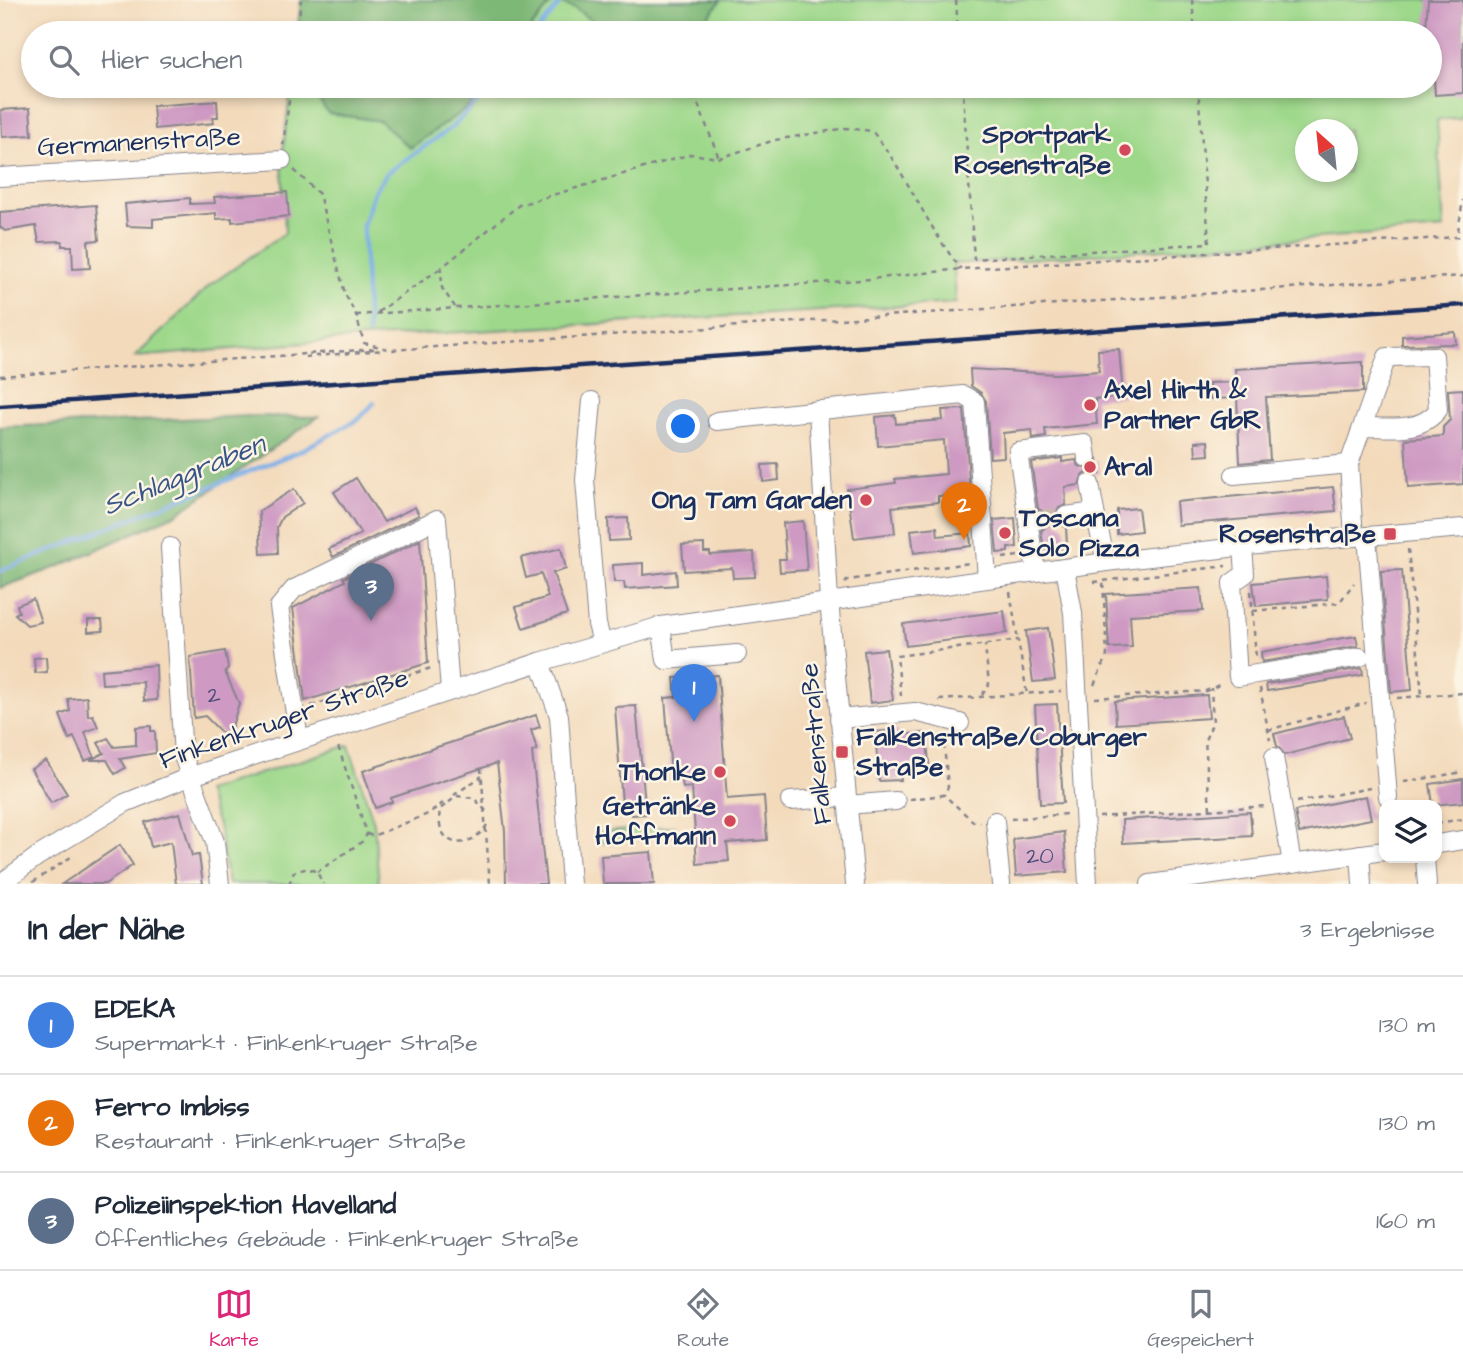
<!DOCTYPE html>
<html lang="de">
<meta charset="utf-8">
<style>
body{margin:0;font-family:"Architects Daughter",sans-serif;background:#f2f2f3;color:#1f2937}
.controls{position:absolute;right:21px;bottom:21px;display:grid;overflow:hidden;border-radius:14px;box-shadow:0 4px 10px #0003}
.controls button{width:63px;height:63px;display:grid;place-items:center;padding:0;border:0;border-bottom:2px solid #e0e1e3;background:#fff;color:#1f2937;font:35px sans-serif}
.compass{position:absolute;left:1295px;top:119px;width:63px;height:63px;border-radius:50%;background:#fff;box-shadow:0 4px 10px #0003;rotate:333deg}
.you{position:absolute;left:684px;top:427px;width:24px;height:24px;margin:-18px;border:5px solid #fff;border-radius:50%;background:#1a73e8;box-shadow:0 0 0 10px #1a73e833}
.badge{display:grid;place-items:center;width:46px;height:46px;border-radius:50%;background:#db2777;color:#fff;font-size:23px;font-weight:700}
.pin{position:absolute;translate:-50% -58px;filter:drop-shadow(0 2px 4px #0008)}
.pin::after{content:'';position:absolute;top:37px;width:24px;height:21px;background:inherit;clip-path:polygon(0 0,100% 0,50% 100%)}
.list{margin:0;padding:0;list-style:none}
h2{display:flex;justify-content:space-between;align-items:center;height:91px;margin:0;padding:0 28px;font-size:30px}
h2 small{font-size:23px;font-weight:400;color:#747a83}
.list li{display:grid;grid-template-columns:46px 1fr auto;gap:21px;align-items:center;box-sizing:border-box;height:98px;padding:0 28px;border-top:2px solid #e0e1e3}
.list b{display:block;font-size:26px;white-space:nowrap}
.list p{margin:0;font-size:23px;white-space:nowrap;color:#747a83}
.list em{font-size:23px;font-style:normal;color:#747a83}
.icon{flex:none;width:38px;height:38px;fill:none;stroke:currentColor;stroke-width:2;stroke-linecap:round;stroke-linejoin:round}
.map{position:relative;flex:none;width:1463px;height:884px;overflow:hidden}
.search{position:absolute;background:#fff;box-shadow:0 4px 10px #0003;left:21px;right:21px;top:21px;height:77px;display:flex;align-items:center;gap:18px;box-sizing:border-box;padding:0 24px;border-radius:38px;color:#747a83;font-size:26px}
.sheet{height:385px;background:#fff}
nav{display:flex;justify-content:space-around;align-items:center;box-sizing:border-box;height:98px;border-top:2px solid #e0e1e3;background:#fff;font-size:19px;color:#747a83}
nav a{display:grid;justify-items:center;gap:4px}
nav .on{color:#db2777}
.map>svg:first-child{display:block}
</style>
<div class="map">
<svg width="1463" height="884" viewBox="0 0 1463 884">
<rect width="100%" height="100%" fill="#fcf5e5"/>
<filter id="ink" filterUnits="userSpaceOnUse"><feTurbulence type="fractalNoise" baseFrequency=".0143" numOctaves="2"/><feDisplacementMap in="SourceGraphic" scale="14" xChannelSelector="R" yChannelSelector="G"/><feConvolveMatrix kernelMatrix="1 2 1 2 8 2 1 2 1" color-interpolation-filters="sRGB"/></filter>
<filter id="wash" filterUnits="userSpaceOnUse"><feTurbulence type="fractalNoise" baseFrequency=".00686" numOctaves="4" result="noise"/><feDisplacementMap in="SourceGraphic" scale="28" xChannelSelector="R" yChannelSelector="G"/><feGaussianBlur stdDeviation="1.57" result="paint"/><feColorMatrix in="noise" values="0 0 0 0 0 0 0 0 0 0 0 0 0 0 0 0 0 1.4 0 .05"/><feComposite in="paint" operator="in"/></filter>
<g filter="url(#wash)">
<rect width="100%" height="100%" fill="#f3dabb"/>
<g fill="#9ed88b" stroke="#5c8474" stroke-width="2" fill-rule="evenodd">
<path d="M 721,0 L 1463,0 L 1463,109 L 1460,118 L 1437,120 L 1444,229 L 954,264 L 956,303 L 376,337 L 135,357 L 210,285 L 285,233 L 282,159 L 291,86 L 309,86 L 328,113 L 380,121 L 410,148 L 468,107 L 485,86 L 1430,86 L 1430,33 L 658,33 L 664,29 L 704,23 ZM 1306,130 L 1348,130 L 1348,172 L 1306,172 Z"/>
<polygon points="553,1 574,8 609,33 527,33"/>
<polygon points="349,745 374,823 379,884 228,884 218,825 206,791"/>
<polygon points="675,826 676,835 597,843 596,833"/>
</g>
<g fill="#7eb877" stroke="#4c746a" stroke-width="2">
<polygon points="301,0 721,0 704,23 664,29 658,33 609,33 574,8 553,1 527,33 297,33"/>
<polygon points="309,86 485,86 468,107 410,148 380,121 328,113"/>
<polygon points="250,416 318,417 176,514 60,566 0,588 0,427"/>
</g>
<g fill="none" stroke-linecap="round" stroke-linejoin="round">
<g stroke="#7aade7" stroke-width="4.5">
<polyline points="536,33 563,0"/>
<polyline points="368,334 363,225 375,189 388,172 451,128 493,86"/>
<polyline points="0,571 300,451 359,419 374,403"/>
</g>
</g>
<g id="blocks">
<g fill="#ce99c3">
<polygon points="1428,0 1463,0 1463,93 1435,95 1432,47 1426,28"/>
<polygon points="217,101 218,117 213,117 214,123 155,129 153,106"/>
<polygon points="30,108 32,135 2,137 1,110"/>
<polygon points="287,192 289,216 232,222 232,218 216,219 216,213 153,219 153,227 127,226 125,204 190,198 190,204 215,203 214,197"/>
<polygon points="96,205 99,240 88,241 90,268 73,269 72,246 62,246 62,241 39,242 36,226 5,231 0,227 0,212"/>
<polygon points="1455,332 1456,344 1402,345 1402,336"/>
<polygon points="1119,349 1123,396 1095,399 1097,424 1045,429 1046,437 1033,439 1032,430 1003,433 1004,457 990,458 986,401 981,393 971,386 970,369 1056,374 1099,371 1098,350"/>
<polygon points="1363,362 1363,392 1266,397 1270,460 1240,463 1237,398 1210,399 1209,383 1236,382 1235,369"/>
<polygon points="1463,389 1463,484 1408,488 1405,439 1443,436 1443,427 1450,420 1448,390"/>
<polygon points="964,409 970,494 938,496 938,502 892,507 895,533 854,538 847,489 896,483 895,479 946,474 944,440 878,446 876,417 895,415 896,424 943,420 942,410"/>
<polygon points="1208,441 1209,455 1196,456 1195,442"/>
<polygon points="1062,458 1062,462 1076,460 1079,466 1088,469 1098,460 1100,474 1087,473 1082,476 1079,485 1065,487 1066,505 1059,508 1055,517 1058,523 1066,527 1067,546 1044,549 1041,531 1048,525 1049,518 1047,513 1038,509 1031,462"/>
<polygon points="778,464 779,480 763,482 762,465"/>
<polygon points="356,478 384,522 415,507 419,515 333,557 329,549 361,534 334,492"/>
<polygon points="1333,487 1336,511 1178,525 1176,502"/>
<polygon points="294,489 303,503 282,517 277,527 278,553 261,554 259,511"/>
<polygon points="1138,508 1141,531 1117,534 1117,510"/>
<polygon points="628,518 629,540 609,541 608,519"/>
<polygon points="1015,518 1017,547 1008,548 1008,552 997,553 994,520"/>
<polygon points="803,521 807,570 780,572 779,559 786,559 783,523"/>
<polygon points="937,527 938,536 970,533 971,546 914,553 911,530"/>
<polygon points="420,540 428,663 305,701 293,608 345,581 343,578"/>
<polygon points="704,544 704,552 710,552 710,555 754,552 755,577 733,578 732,568 684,571 682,545"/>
<polygon points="561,548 566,569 553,573 567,614 523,628 516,607 548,597 541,574 526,578 521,558"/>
<polygon points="643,563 643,575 676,571 677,585 625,589 624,582 614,582 613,565"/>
<polygon points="1402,570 1412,690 1391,692 1381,571"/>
<polygon points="1326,576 1328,599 1256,606 1253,583"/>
<polygon points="1201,588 1203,611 1130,615 1132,647 1109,648 1106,594"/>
<polygon points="33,599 41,622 27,625 15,614 19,612 17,605"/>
<polygon points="1004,611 1007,633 906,646 903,624"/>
<polygon points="88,620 102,620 103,631 88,632"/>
<polygon points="1048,628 1055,680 1033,682 1026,631"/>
<polygon points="1356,636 1358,646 1262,662 1261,652"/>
<polygon points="886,649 893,700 870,703 864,651"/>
<polygon points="225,651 228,668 225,672 239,703 230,733 223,734 205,716 194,718 190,657"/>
<polygon points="46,657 47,672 35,673 34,658"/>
<polygon points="156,665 157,700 144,701 143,682 102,684 101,670"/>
<polygon points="1362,668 1363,675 1267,691 1266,684"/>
<polygon points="718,675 727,799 764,796 767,840 727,843 729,861 697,864 692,787 683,788 681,774 671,774 665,698 676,697 674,678"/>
<polygon points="1207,695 1209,718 1116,724 1115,701"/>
<polygon points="87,697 88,716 93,715 98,727 85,732 94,757 85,761 74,737 69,739 60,715 70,711 68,699"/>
<polygon points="1057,704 1063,803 1040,804 1035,705"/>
<polygon points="636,706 646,814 631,815 630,805 622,804 615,707"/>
<polygon points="536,715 540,727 531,730 537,750 532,752 546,884 506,884 505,831 497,763 391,798 392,802 375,808 363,771"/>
<polygon points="1344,716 1350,738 1285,755 1277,746 1274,734"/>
<polygon points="151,726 151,731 155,731 156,753 120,759 125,768 115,774 107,760 90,760 104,753 98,743 108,738 114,747 136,745 136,727"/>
<polygon points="897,730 897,735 926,733 930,772 900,775 901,780 879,781 875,732"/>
<polygon points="46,760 67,794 51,803 31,769"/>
<polygon points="1463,779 1463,802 1433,805 1430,784"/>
<polygon points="1366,796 1371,819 1299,833 1295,811"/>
<polygon points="1250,812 1252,836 1123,843 1122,820"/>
<polygon points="180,813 192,856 199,855 203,884 176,884 171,842 151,847 145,822"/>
<polygon points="1064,832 1067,872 1016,876 1013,839"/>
<polygon points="120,845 133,865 114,878 105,884 62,884"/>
<polygon points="651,852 654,884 603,884 601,856"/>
</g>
</g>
</g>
<g filter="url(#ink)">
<use href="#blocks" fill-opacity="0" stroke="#87848c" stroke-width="2"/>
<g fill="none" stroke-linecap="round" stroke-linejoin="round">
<polyline stroke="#c8b8a8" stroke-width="18" stroke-dasharray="18 9" stroke-linecap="butt" points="1038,520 1066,516"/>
<defs>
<g id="minor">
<polyline points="0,177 282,160"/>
<polyline points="592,401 585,480 597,624 602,643"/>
<polyline points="818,410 829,600 855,884"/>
<polyline points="717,421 963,395 975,402 987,579"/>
<polyline points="1234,475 1349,464"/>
<polyline points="1090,484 1095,512"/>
<polyline points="1066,516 1095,512 1106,562"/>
<polyline points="1028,521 1018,452 1085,444 1087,458"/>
<polyline points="1367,536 1388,797"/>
<path d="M 1354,537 L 1349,464 L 1387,357 L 1434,356 L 1438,410 C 1420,433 1389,427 1363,427"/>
<polyline points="1243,546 1245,574 1232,583 1238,677 1360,657"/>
<polyline points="170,547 183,756 215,842 220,884"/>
<polyline points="1065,568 1073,613 1088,884"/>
<polyline points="1036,572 1028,521 1038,520"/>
<polyline points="661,626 666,660 737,654"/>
<polyline points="540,662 559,716 571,884"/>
<polyline points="839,719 915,712 960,723"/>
<polyline points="299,740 279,607 294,589 437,519 450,691"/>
<polyline points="1274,757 1292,864"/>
<polyline points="790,801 846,797"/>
<polyline points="847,805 896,801"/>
<polyline points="995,821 1001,884"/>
<polyline points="1437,844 1463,840"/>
<polyline points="1360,854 1362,884"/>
<polyline points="1425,858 1427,884"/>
<polyline points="0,884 38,856 125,803 189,777 540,662 661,626 1106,562 1247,546 1463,528"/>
<polyline points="1150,884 1384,851"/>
</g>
</defs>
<use href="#minor" stroke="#87848c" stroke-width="20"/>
<g stroke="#87848c" stroke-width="2.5" stroke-dasharray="5 5" stroke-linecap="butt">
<polyline points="956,0 958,33"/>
<polyline points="1192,0 1195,33"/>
<polyline points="297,33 301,0"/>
<polyline points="677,33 678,24"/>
<polyline points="691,86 719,158"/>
<polyline points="1059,86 963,92 974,259 1209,243 1198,86"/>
<polyline points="283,145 291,86"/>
<polyline points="294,170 319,194 345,294 356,315 364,343 391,350 1463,276"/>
<path d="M 455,307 L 442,288 L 441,268 L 519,205 L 691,154 L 719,158 L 775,140 L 846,128 L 872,131 C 907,173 926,226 961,269"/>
<polyline points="378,312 441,268"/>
<polyline points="356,315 861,280 961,269 1457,237 1463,200"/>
<polyline points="305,357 384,350"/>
<polyline points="0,376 375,349"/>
<polyline points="1408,549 1422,695"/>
<polyline points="1003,558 1018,556"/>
<polyline points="1094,582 1226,566"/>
<polyline points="845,583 848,580 969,563"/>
<polyline points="1251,591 1256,658"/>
<polyline points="1010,592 1018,640"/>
<polyline points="1253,611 1339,603 1354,583"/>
<polyline points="1094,685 1107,656 1103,581"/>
<polyline points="1260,688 1270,740"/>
<polyline points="982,695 989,685 985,645"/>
<polyline points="901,696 897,656 1018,640 1027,694"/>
<polyline points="1095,698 1206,691 1223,683"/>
<polyline points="1397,698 1463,693"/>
<polyline points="939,700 1061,691"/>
<polyline points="311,706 431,668"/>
<polyline points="1268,730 1366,703"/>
<polyline points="943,735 948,787 944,795"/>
<polyline points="481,768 490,884"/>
<polyline points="1404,782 1463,772"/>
<polyline points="454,795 482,776"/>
<polyline points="910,799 944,795 974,822 980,822"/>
<polyline points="1297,802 1370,788"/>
<polyline points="1210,809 1205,740 1213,722 1211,688"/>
<path d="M 486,811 L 474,798 L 457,796 L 440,809 C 434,846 467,854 487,825"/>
<polyline points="1099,817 1267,806"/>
<polyline points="1011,819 1067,814"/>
<polyline points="1437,823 1463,819"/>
<polyline points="367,834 373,836 428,814 443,803"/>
<polyline points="317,872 363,841 367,834 338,746"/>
<polyline points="33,882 71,857"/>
<polyline points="289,884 294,872 308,868 317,872 323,884"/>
</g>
<use href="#minor" stroke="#fff" stroke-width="18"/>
<polyline stroke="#1b2f5e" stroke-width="4.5" points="0,406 1463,305"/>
</g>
</g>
<g fill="#d1495b" stroke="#fcf5e5" stroke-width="2.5">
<circle cx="1125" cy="150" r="7"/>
<circle cx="1090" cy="405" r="7"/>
<circle cx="1090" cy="467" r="7"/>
<circle cx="866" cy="500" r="7"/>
<circle cx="1005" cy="533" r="7"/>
<rect x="1383" y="527" width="14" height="14" rx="3.5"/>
<rect x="835" y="745" width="14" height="14" rx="3.5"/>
<circle cx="720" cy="772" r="7"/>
<circle cx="730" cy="821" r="7"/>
</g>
<g text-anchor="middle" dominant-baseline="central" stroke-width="5" stroke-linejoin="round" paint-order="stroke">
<g font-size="23" fill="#484a77">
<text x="214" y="695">2</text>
<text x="1040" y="856">20</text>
</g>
<g font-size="26" font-weight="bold" fill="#1b2f5e" stroke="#fcf5e5" text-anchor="end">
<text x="1111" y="135">Sportpark<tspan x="1111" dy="30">Rosenstraße</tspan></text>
<text x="1104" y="390" text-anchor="start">Axel Hirth &amp;<tspan x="1104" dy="30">Partner GbR</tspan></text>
<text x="1104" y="467" text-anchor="start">Aral</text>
<text x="852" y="500">Ong Tam Garden</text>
<text x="1019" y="518" text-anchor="start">Toscana<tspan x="1019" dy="30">Solo Pizza</tspan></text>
<text x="1376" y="534">Rosenstraße</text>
<text x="856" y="737" text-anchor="start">Falkenstraße/Coburger<tspan x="856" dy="30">Straße</tspan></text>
<text x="706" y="772">Thonke</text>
<text x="716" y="806">Getränke<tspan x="716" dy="30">Hoffmann</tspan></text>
</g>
<g font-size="26" fill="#1b2f5e" stroke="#fcf5e5">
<text transform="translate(139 142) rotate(-3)">Germanenstraße</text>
<text transform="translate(284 719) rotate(-19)">Finkenkruger Straße</text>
<text transform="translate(816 744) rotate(-95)">Falkenstraße</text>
</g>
<g font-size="28" font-style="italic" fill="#385587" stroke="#fcf5e5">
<text transform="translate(184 475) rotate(-22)">Schlaggraben</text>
</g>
</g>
</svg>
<div class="controls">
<button><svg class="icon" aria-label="layers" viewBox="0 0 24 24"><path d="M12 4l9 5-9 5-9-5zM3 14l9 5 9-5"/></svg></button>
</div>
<svg class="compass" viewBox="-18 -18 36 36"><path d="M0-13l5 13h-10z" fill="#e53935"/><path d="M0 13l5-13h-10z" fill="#747a83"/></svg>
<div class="you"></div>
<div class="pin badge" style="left:694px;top:722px;background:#3f7fe0">1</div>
<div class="pin badge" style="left:964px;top:540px;background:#e8710a">2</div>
<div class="pin badge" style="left:371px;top:621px;background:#5c6f8a">3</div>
<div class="search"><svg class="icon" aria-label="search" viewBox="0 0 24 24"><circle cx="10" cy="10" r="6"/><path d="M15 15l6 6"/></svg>Hier suchen</div>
</div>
<section class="sheet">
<h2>In der Nähe<small>3 Ergebnisse</small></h2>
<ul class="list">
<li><span class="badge" style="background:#3f7fe0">1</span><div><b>EDEKA</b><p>Supermarkt · Finkenkruger Straße</p></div><em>130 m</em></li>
<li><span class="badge" style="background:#e8710a">2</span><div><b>Ferro Imbiss</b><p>Restaurant · Finkenkruger Straße</p></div><em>130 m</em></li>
<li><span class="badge" style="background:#5c6f8a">3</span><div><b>Polizeiinspektion Havelland</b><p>Öffentliches Gebäude · Finkenkruger Straße</p></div><em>160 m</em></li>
</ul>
</section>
<nav>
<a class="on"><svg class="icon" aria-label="map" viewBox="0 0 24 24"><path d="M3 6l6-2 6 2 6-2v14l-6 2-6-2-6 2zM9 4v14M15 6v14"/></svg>Karte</a>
<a><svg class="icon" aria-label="directions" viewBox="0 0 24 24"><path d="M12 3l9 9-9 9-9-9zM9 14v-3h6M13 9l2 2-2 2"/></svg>Route</a>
<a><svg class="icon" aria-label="saved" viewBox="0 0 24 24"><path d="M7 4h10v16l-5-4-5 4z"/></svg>Gespeichert</a>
</nav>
